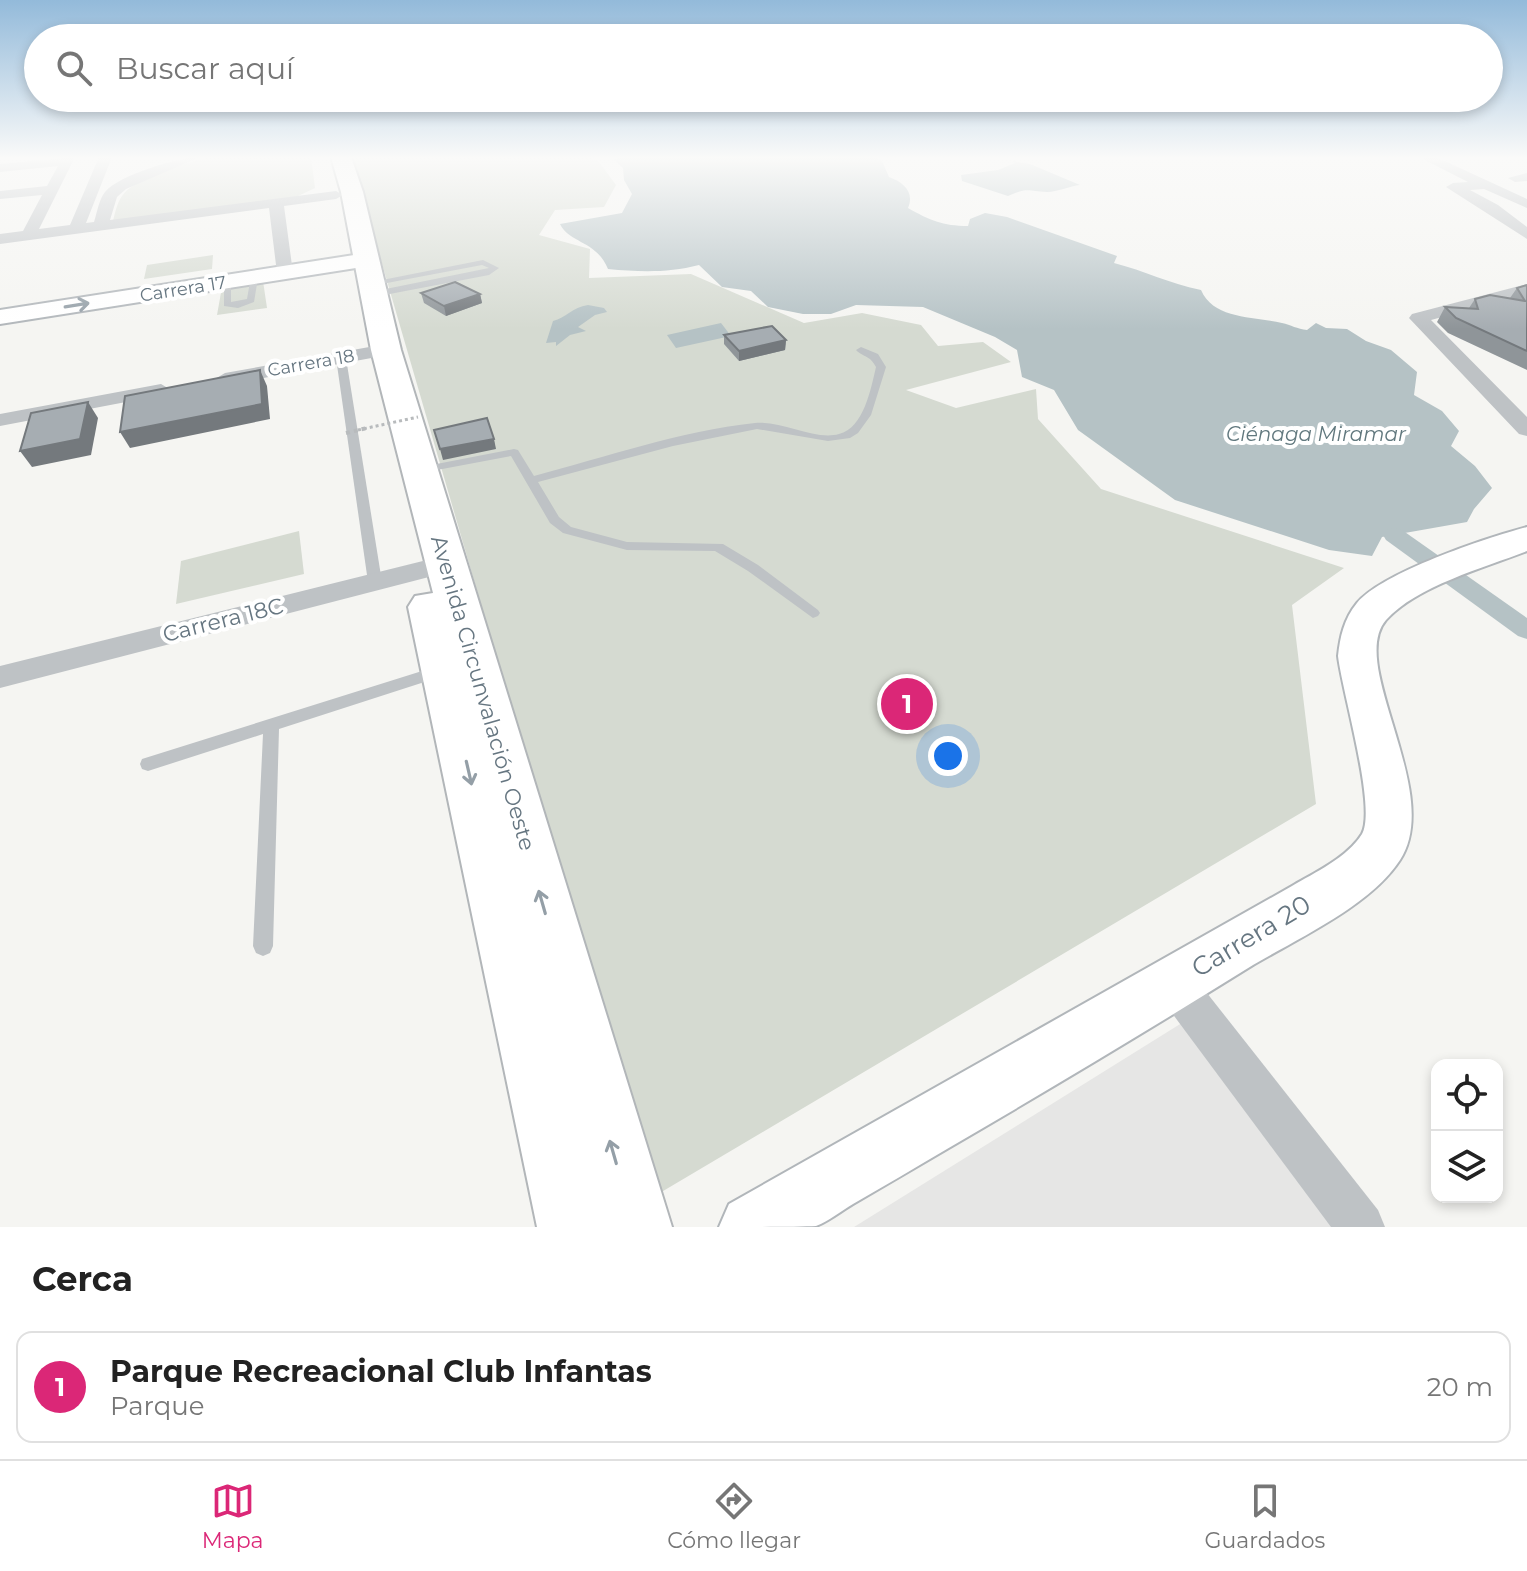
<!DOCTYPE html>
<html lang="es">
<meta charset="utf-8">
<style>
body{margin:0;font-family:Montserrat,sans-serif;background:#f6f6f6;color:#222}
.controls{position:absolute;right:24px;bottom:24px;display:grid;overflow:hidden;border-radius:16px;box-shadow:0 4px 12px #0003}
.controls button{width:72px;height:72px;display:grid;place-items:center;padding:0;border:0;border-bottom:2px solid #e0e0e0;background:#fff;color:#222;font:40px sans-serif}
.you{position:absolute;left:948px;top:756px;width:28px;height:28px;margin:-20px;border:6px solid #fff;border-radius:50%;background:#1a73e8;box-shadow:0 0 0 12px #1a73e833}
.badge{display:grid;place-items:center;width:52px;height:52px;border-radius:50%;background:#db2777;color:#fff;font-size:26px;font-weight:700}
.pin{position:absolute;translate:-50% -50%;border:4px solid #fff;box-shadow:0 2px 8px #0006}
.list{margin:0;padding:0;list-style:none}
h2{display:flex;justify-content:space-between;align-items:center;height:104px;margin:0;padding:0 32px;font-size:34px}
h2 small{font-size:26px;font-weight:400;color:#767676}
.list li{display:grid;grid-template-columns:52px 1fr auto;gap:24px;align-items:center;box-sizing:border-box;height:112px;margin:0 16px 16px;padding:0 16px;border:2px solid #e0e0e0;border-radius:16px}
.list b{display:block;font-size:30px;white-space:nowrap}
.list p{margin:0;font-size:26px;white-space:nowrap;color:#767676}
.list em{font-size:26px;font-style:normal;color:#767676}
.icon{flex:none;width:44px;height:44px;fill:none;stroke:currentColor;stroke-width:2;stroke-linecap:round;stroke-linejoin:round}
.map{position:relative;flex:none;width:1527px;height:1227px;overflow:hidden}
.search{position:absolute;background:#fff;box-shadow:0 4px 12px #0003;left:24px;right:24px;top:24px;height:88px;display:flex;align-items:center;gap:20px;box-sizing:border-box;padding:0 28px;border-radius:44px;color:#767676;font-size:30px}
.sheet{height:232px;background:#fff}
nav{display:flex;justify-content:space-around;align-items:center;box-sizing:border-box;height:112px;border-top:2px solid #e0e0e0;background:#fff;font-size:22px;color:#767676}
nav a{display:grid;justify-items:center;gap:4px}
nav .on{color:#db2777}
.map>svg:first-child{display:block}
</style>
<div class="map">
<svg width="1527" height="1227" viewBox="0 0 1527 1227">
<rect width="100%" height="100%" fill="#f5f5f2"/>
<polygon fill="#e6e6e5" points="1185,1021 1340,1227 854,1227"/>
<g fill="#d5dad1">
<path d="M 210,157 L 311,157 L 315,188 L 296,197 L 113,221 C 115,213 117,203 122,196 C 133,178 189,162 210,157 Z"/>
<polygon points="351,157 590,157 599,162 616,185 604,207 555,210 539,235 590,249 589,278 691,274 804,323 862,313 921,325 938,346 983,342 1011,362 906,390 956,408 1036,389 1038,419 1101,489 1344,568 1292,605 1316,804 653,1197"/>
<polygon points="213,255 212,269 144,279 147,265"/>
<polygon points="263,281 267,308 217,315 222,287"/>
<polygon points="299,531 304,574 176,604 181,561"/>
</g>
<g fill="#b5c2c5">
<path d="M 626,157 L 876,157 L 882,161 L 889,177 C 903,182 915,192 908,208 C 929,220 943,226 968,226 L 970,219 L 985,213 L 1007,217 L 1117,256 L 1114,263 C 1145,271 1168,283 1201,290 C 1214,320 1254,316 1282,323 C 1291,325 1297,329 1307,330 L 1316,323 L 1326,328 L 1347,329 L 1366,341 L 1391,350 L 1417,372 L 1414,395 L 1442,411 L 1459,431 L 1451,446 L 1475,466 L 1492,488 L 1474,509 L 1467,522 L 1382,537 L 1372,556 L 1329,550 L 1175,500 L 1078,430 L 1054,390 L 1022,377 L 1017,350 L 995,337 L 923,307 L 856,305 L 831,314 L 803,314 L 768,307 L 751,291 L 722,287 L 699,265 C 668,273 640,272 608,269 C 596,240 570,244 560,224 L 622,213 L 632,194 L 624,180 L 623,168 L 613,159 Z"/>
<path d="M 1012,161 L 1030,164 L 1080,185 C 1070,186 1057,192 1047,192 C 1028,191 1028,187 1008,196 L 962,181 L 961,175 L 998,170 L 1015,163 Z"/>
<path d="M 588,305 L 604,308 L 607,312 L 595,315 L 578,327 L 586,331 L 570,335 L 556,346 L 556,342 L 546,343 L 553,321 C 566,318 572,307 588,305 Z"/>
<polygon points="721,323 731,336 676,348 667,335"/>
</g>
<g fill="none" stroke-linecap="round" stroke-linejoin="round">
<polygon fill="#b5c2c5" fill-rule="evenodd" points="1394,528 1402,530 1527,618 1527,639 1518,636 1386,540 1383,535 1386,530"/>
<defs>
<g id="secondary">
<polygon points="367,253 378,260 375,265 0,324 0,310"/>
<path d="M 1527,527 L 1527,551 C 1486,567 1416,586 1386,620 C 1347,665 1444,792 1400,860 C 1371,905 1299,938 1253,965 C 1152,1028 1050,1089 947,1149 C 915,1168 884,1186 853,1204 C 841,1211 829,1221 816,1226 C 799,1227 741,1227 719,1227 L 729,1204 L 1292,886 C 1314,873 1348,857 1362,834 C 1377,808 1342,691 1338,656 C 1340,637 1344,619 1357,603 C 1383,572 1486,538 1527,527 Z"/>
</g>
<polygon id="primary" points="331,157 351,157 363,192 401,350 672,1227 537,1227 408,607 415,596 433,593 371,350 341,192"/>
</defs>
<use href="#secondary" stroke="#b1b6ba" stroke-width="4"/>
<use href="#primary" stroke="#b2b6b9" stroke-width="4"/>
<g fill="#bec2c5" fill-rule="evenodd">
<polygon points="483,260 499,268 489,275 374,297 371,296 371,292 489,268 482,265 371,286 367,283"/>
<polygon points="251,276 258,278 254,302 238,308 224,306 224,280 231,282 231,302 247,299"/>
<path d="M 861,347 L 878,354 L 886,367 L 871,415 L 858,433 L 850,438 L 828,441 L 757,429 L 673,446 L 538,482 L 559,517 L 571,527 L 627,542 L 723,544 L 758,565 L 818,610 L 820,613 L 818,616 L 813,618 L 748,571 L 715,551 L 627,550 L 563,533 L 550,523 L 511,456 L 421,473 L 415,470 L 421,467 L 514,449 L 518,450 L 534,476 C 606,457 680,431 755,423 C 781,420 815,441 839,434 C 864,428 871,388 876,367 C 870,355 864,358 856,350 Z"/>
<polygon points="341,355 346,358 382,582 375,587 368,582 336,358"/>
<polygon points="438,666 443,668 445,672 443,676 279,729 273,946 270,953 263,956 256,953 253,946 263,734 148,771 142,769 140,764 142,759"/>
</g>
<g fill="#bec2c5" fill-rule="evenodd">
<path d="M 75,157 L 39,229 L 70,225 L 99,157 L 112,157 L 86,223 L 94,222 C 97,213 99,199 105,192 C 119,175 179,157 200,157 L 126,189 L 117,197 L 110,220 L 336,191 L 343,195 L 336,199 L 284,206 L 293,273 L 285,278 L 277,273 L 269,208 L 0,244 L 0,234 L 23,231 L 42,195 L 0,199 L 0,191 L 47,186 L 58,166 L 0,172 L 0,164 Z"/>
<polygon points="1419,157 1436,157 1527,199 1527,208 1484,189 1470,190 1498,205 1527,227 1527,239 1446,187 1453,183 1468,182"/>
<polygon points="1527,173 1527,181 1515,182 1508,178"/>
<polygon points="1527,284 1527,294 1431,320 1527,417 1527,436 1519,434 1409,318 1412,314"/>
<polygon points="386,344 396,350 393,354 225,385 215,379 225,373"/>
<polygon points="161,384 171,390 168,394 0,426 0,414"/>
<polygon points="447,555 456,558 460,564 456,570 0,688 0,666"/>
<polygon points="1174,963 1188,969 1378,1210 1385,1227 1331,1227 1160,997 1154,983 1160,969"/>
</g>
<use href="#secondary" fill="#fff" fill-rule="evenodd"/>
<use href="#primary" fill="#fff" fill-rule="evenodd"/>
<polyline stroke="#b8bbbd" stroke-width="3" stroke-dasharray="3 3" stroke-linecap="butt" points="358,430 418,417"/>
<polyline stroke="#b8bbbd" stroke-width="4" stroke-dasharray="4 4" stroke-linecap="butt" points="346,433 367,428"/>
</g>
<g fill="#8f9599">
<polygon points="1527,285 1527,370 1448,333 1437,322 1445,307 1469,308 1475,299 1510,298 1517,288"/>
<polygon points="421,293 480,294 482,303 446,316 424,303"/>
<polygon points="724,335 786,340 785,350 739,361 724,344"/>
</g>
<g fill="#74797d">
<polygon points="480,294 482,303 446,316 444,306"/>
<polygon points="786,340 785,350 739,361 739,351"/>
<polygon points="260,370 267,386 270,419 130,448 120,432"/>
<polygon points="88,402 98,418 91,455 32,467 20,451"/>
<polygon points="494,439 496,449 443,460 440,449"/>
</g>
<g fill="#a6adb2" stroke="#74797d" stroke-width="2">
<polygon points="455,282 480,294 444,306 421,293"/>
<polygon points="1527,285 1527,351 1456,318 1445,307 1478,309 1475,299 1490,295 1525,301 1517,288"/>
<polygon points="772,326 786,340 739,351 724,335"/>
<polygon points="260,370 262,404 120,432 125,396"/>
<polygon points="88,402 80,439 20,451 31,413"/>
<polygon points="487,418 494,439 440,449 434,430"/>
</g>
<defs><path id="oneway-shaft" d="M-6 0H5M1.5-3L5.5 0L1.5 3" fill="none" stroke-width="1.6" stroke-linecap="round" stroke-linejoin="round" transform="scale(2)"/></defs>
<g stroke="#949fa7">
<use href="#oneway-shaft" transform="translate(77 305) rotate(-9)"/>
<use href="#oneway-shaft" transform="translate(469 773) rotate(77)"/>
<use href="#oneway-shaft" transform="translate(542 902) rotate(-106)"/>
<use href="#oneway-shaft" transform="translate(613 1152) rotate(-106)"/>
</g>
<linearGradient id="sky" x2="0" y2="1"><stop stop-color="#93bada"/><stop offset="0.48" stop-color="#fafaf9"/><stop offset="1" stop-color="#fafaf9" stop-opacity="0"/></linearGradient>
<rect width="1527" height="329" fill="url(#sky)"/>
<g text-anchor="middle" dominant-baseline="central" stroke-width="8" stroke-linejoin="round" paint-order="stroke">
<g font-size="18" fill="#667681" stroke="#fff">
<text transform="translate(183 289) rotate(-9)">Carrera 17</text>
<text transform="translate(311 363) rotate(-10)">Carrera 18</text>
</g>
<g font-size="20" font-style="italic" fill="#61787e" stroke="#fff">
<text x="1316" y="434">Ciénaga Miramar</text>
</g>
<g font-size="22" fill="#667681" stroke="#fff">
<text transform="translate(223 620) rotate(-14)">Carrera 18C</text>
<text transform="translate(483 693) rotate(74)">Avenida Circunvalación Oeste</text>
</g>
<g font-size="26" fill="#667681" stroke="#fff">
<text transform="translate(1251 936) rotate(-31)">Carrera 20</text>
</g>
</g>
</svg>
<div class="controls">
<button><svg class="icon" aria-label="locate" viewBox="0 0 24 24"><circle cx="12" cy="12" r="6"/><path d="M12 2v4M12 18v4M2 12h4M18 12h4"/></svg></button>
<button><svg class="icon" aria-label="layers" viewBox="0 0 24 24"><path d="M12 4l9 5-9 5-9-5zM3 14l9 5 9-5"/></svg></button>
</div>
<div class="you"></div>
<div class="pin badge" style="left:907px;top:704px">1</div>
<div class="search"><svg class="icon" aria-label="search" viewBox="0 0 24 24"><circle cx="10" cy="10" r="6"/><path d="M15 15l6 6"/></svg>Buscar aquí</div>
</div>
<section class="sheet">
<h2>Cerca<small></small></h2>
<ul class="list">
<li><span class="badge">1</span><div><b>Parque Recreacional Club Infantas</b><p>Parque</p></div><em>20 m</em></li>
</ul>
</section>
<nav>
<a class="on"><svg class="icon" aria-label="map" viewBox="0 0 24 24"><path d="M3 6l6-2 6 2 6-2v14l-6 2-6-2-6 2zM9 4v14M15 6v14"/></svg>Mapa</a>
<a><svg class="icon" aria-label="directions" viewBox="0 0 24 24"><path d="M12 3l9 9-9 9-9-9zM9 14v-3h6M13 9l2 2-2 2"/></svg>Cómo llegar</a>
<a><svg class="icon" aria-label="saved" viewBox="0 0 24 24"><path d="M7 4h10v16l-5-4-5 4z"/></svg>Guardados</a>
</nav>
